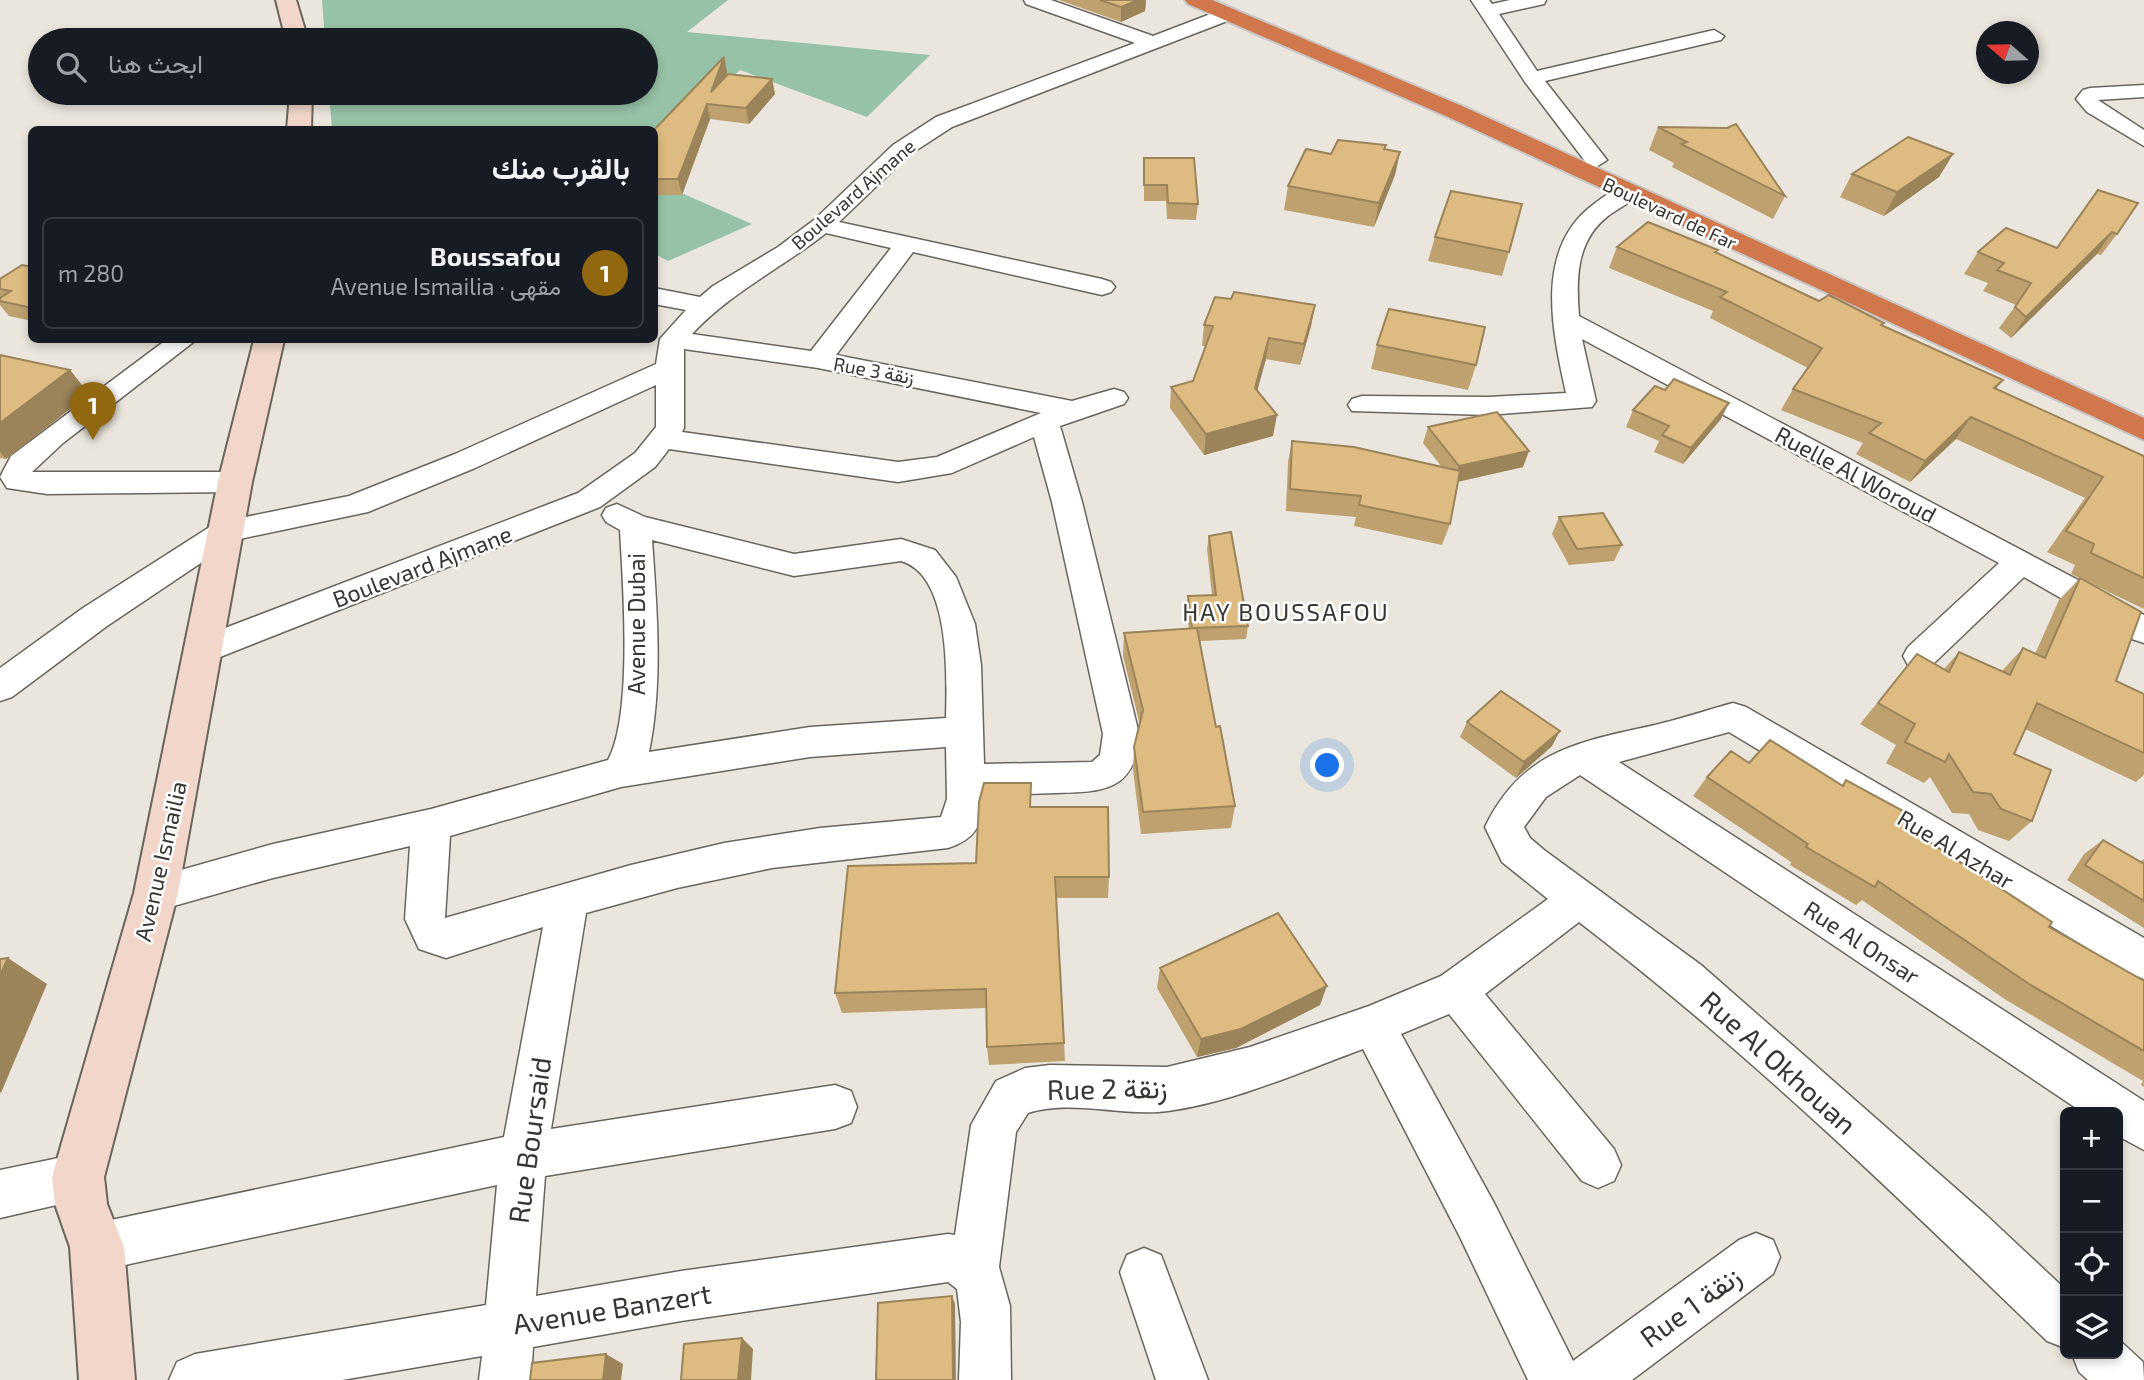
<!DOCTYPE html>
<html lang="ar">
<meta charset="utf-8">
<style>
body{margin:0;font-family:"Exo 2",Vazirmatn,sans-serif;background:#20242c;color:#f1f3f6;direction:rtl}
.controls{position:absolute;right:21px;bottom:21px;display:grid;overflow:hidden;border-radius:10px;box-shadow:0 4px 10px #0003}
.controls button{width:63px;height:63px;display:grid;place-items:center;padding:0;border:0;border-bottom:2px solid #363941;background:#171b24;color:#f1f3f6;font:35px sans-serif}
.compass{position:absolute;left:1976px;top:21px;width:63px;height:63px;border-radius:50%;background:#171b24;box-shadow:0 4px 10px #0003;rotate:290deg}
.you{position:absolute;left:1328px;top:766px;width:24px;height:24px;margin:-18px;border:5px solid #fff;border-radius:50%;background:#1a73e8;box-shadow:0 0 0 10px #1a73e833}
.badge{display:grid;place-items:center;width:46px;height:46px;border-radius:50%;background:#916810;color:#fff;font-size:23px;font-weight:700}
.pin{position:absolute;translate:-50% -58px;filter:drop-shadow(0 2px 4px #0008)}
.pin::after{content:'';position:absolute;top:37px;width:24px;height:21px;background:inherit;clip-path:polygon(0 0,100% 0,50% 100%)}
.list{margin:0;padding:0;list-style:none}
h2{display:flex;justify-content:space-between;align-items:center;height:91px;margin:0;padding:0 28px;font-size:30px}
h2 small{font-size:23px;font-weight:400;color:#9ea1a6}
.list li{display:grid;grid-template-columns:46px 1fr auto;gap:21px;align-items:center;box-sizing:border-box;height:112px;margin:0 14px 14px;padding:0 14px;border:2px solid #363941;border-radius:10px}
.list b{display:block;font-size:26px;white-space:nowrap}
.list p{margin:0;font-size:23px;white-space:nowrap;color:#9ea1a6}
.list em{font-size:23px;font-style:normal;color:#9ea1a6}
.icon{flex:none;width:38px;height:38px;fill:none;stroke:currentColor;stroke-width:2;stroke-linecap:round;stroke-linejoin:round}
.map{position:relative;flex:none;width:2144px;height:1380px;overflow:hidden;direction:ltr}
.search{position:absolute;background:#171b24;box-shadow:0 4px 10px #0003;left:28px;top:28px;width:630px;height:77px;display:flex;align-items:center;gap:18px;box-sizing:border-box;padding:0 24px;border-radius:38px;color:#9ea1a6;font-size:26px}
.panel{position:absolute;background:#171b24;box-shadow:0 4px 10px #0003;left:28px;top:126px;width:630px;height:217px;border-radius:10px;direction:rtl}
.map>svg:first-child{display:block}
</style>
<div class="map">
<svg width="2144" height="1380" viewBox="0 0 2144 1380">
<rect width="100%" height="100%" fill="#ebe6dd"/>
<g fill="#96c2a7">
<polygon points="322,0 728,0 687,32 930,55 867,117 740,70 655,147 654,130 332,129 329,93 646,93 646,40 325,40"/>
<polygon points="654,181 752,224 668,261 655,254"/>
</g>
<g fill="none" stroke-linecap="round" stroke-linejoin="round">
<defs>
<g id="street">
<path d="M 1024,0 L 1051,0 L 1153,36 L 1221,10 L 1228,8 L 1237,14 L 1235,18 L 952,127 L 909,155 L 839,222 L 1102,279 L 1111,282 L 1115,287 L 1111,292 L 1102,295 L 913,252 L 836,355 L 1072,401 L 1114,389 L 1124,392 L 1128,398 L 1124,404 L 1060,426 L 1082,502 L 1139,734 C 1136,791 1103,792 1056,793 C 1032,794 1009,794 985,795 C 983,824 976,839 948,848 L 772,868 L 677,888 L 586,913 L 551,1129 L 835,1085 L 851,1091 L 857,1107 L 851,1123 L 835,1129 L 545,1176 L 536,1296 L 681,1271 L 948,1234 L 955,1235 L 971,1125 L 996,1081 L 1025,1068 L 1050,1065 L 1167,1067 L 1250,1047 L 1369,1006 L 1441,976 L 1548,899 L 1502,862 L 1485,827 C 1522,750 1579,742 1655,725 C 1681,719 1707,710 1733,703 L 1746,707 L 2144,938 L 2144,979 L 2129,973 L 1729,732 L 1619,762 L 2144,1101 L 2144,1150 L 2118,1136 L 2118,1112 L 2082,1112 L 1580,775 L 1546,797 L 1524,827 L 1530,838 L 1544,850 L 1701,965 L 1986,1215 L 2065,1289 L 2065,1348 L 2047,1341 C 1897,1196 1745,1049 1579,922 L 1485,994 L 1614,1149 L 1621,1165 L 1614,1181 L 1598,1188 L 1582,1181 L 1449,1014 L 1401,1034 L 1494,1203 L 1573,1361 L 1739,1240 L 1756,1233 L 1773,1240 L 1780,1257 L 1773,1274 L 1632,1380 L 1528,1380 L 1460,1237 L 1363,1049 C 1300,1072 1234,1102 1168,1111 C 1123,1117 1071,1099 1028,1113 L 1016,1132 L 999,1267 L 1010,1306 L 1011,1380 L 959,1380 L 961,1322 L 957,1289 L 948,1282 L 681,1321 L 533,1347 L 531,1380 L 479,1380 L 482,1356 L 342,1380 L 169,1380 L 177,1362 L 195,1354 L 486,1305 L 497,1185 L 97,1271 L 80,1264 L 73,1247 L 80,1230 L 97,1223 L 504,1137 L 543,927 L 446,958 L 419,949 L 405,919 L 410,846 L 273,878 L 156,911 L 142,905 L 136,893 L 142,881 L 273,844 L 431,809 L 608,760 C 633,715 623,584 620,530 L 606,522 L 602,515 L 606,508 L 617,504 L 645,517 L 794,554 L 901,539 L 935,550 L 956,577 L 975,624 L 981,665 L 984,764 L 1092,762 L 1100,755 L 1103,734 L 1052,502 L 1034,437 L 952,473 L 898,482 L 669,449 L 655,467 L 600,507 L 215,659 L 203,663 L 191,659 L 186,650 L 191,641 L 578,493 L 635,453 L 656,427 L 656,385 L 475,468 L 368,512 L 235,540 L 107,626 L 12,697 L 0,701 L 0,668 L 83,608 L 216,523 L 349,496 L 455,454 L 656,364 L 660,339 L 686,310 L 654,304 L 654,288 L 700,297 L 713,286 L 778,247 L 814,220 L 893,145 L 936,117 L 1135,43 L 1026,4 ZM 826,233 L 891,248 L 811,351 L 692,334 C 731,292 782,268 826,233 ZM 684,349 L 818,368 L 1041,413 L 937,457 L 898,462 L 682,432 L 684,428 ZM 652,540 L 794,576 L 901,561 C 951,575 947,677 946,718 L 810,727 L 649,752 C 663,683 657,610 652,540 ZM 946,747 L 947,799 L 941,817 L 820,828 L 724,843 L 631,865 L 445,918 L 450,836 L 621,787 L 810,757 Z"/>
<polygon points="1471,0 1489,0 1492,4 1510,0 1546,0 1544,4 1499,14 1537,71 1714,30 1724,36 1721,40 1545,81 1607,160 1596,167 1588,165 1525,82"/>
<polygon points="2144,85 2144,97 2098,100 2144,130 2144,146 2087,112 2076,99 2083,90 2090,88"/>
<path d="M 1627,186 L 1635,188 L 1639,193 C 1632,203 1618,208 1608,216 C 1576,241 1576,278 1579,316 L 2144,615 L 2144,643 L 2132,639 L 2024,577 L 1932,665 L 1920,669 L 1908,665 L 1903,656 L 1908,647 L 1999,563 L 1582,339 L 1596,401 L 1592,407 L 1488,415 L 1352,411 L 1348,405 L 1352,399 L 1362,396 L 1488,397 L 1566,393 C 1552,330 1534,248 1594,204 C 1604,196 1615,189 1627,186 Z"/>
<polygon points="166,340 196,340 63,443 32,472 235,472 246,475 250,482 246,489 235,492 47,494 7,488 0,477 11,456"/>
<polygon points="78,1154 94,1161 101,1177 94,1193 78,1200 0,1218 0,1170"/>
<polygon points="1144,1248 1161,1255 1208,1380 1156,1380 1120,1272 1127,1255"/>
<polygon points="2118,1339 2143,1362 2144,1380 2088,1380 2079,1372 2072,1354 2118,1354"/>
</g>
<g id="secondary">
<polygon points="276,0 296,0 308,40 286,40"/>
<polygon points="290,93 312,93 311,130 287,130"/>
<polygon points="254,340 284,340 252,482 178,893 104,1177 107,1204 124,1247 135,1380 79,1380 70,1247 55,1204 52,1177 134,893 218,482"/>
</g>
<polygon id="highway" points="1185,0 1212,0 1462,106 2144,418 2144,440 1446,116 1188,4"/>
</defs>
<use href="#street" stroke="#69655e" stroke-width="3"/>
<use href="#secondary" stroke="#69655e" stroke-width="4"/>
<use href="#highway" stroke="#c7c6c6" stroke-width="4"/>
<use href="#street" fill="#fff" fill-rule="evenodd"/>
<use href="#secondary" fill="#f1d6c9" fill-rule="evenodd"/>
<use href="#highway" fill="#d1774c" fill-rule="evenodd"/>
</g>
<g fill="#bea16f">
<polygon points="1059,0 1146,0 1145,11 1121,22"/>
<polygon points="724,57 727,72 725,77 772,79 775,94 749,124 710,119 682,195 654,195 654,130"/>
<polygon points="1658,127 1727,128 1785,196 1773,219 1672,167 1674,163 1649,150"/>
<polygon points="1386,145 1385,149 1400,152 1395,175 1374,227 1284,210 1288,186 1331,154"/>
<polygon points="1953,154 1939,177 1884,216 1840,197 1852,174"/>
<polygon points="1144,158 1198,204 1196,220 1167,219 1166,201 1144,201"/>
<polygon points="2098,190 2117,234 2101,255 2097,254 2011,338 1999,328 2016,305 1983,291 1988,283 1964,274 1978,252 2057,248"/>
<polygon points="1435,237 1509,252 1502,276 1428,261"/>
<polygon points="1617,247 1718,250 1716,253 1819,301 1883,326 2003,380 1996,389 2144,456 2144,609 2071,574 2075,565 2047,552 2085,498 1956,439 1910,482 1856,454 1863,443 1781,410 1793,389 1808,368 1710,318 1713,311 1609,268"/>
<polygon points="32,267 32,321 9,316 0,305 0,279"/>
<polygon points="1231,299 1315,305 1311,326 1300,365 1266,359 1257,391 1273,436 1204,455 1170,408 1171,387 1193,381 1206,346 1202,346 1204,325"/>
<polygon points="1377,345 1476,365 1468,390 1371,369"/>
<polygon points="0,355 70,370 89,394 6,459 0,458"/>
<polygon points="1633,410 1721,419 1683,464 1654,452 1659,441 1626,427"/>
<polygon points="1428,427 1523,467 1458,481 1450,524 1442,545 1354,526 1356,517 1286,511 1288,462 1292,441 1441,466 1423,443"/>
<polygon points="1559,517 1622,545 1614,561 1569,565 1552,534"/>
<polygon points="1209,536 1248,626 1246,639 1200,641 1216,727 1235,806 1231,828 1141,834 1133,770 1134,747 1140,725 1123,656 1124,633 1189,629 1186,609 1188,596 1212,595 1207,549"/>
<polygon points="2080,578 2116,681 2144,694 2144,775 2136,782 2025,729 2014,754 2032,821 2009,841 1978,830 1969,814 1952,813 1930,777 1924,783 1886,763 1896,745 1860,724 1917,654 1944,669 1959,652 2002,671 2023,648 2035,654 2059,600"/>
<polygon points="1467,722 1552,746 1516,778 1460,737"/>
<polygon points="1749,763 1842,785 1846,780 1908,828 2049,927 2144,981 2144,1087 2141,1085 2143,1081 2006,1000 1862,900 1856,905 1790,865 1791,862 1693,796 1707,777"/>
<polygon points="1032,807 1109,877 1108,898 1056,898 1065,1061 989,1065 987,1047 986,1008 842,1013 835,993 976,863"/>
<polygon points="2103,840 2140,862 2144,859 2144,928 2067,880 2084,854"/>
<polygon points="1160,968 1320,1005 1236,1048 1197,1057 1157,988"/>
</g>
<g fill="#9b835a">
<polygon points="1138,0 1146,0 1145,11 1121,22 1121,7"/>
<polygon points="724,57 727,72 716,105 711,92"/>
<polygon points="772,79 775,94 749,124 746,108"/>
<polygon points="707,104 710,119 682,195 678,179"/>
<polygon points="1400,152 1395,175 1374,227 1379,203"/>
<polygon points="1953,154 1939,177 1884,216 1897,192"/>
<polygon points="2112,232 2097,254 2011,338 2026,317"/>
<polygon points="1315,305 1311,326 1300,365 1304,344"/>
<polygon points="1269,338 1266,359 1252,409 1255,388"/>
<polygon points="70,370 89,394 6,459 0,452 0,423"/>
<polygon points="1729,403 1721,419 1683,464 1691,448"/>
<polygon points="1277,415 1273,436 1204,455 1206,434"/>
<polygon points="1971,417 1956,439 1910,482 1925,461"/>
<polygon points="1529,451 1523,467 1453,483 1459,466"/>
<polygon points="1560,731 1552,746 1516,778 1524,762"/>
<polygon points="8,958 47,984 1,1093 0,1092 0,975"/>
<polygon points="1327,986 1320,1005 1236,1048 1197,1057 1201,1039"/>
<polygon points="952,1296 955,1304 956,1380 953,1380"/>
<polygon points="742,1338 753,1349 751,1380 738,1380"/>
<polygon points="606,1354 623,1364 621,1380 603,1380"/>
</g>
<g fill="#ddbb81" stroke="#9b835a" stroke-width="2">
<polygon points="1100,0 1138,0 1121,7"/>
<polygon points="724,57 711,92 728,74 772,79 746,108 707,104 678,179 654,179 654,130"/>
<polygon points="1736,124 1785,196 1681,144 1687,142 1658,127 1727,128"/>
<polygon points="1908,137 1953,154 1897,192 1852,174"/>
<polygon points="1338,140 1386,145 1384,149 1400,152 1379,203 1288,186 1306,149 1331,154"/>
<polygon points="1144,158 1194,158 1198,204 1168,203 1167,185 1144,185"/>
<polygon points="2098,190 2138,203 2117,234 2112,232 2026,317 2015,307 2031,283 1997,270 2004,263 1978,252 2006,228 2057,248"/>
<polygon points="1451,191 1522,204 1509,252 1435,237"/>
<polygon points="1648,222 1718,250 1715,252 1819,301 1829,295 1884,323 1881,325 2003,380 1994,388 2144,456 2144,578 2091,553 2094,544 2066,531 2103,477 1971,417 1925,461 1869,433 1881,423 1793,389 1822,348 1720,297 1727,292 1617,247"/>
<polygon points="22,265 32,267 32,308 0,301 0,298 11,291 0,289 0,279"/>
<polygon points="1234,292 1315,305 1304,344 1269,338 1255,388 1277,415 1206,434 1171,387 1193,381 1213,326 1204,325 1215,297 1231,299"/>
<polygon points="1389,309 1485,327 1476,365 1377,345"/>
<polygon points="0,355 70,370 0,423"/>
<polygon points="1674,379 1729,403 1691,448 1662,435 1669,426 1633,410 1655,386 1665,390"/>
<polygon points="1497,412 1529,451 1459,466 1428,427"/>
<polygon points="1292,441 1354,447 1460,471 1450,524 1359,505 1361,496 1290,489"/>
<polygon points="1603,513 1622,545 1577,549 1559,517"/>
<polygon points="1231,532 1248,626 1192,628 1188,596 1216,595 1209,536"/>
<polygon points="2080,578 2141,612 2116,681 2144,694 2144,753 2037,703 2014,754 2051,770 2032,821 2001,809 1991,794 1973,792 1949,754 1945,762 1905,742 1915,724 1878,703 1917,654 1949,672 1959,652 2010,675 2023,648 2045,658"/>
<polygon points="1197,628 1216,727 1220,726 1235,806 1143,812 1134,747 1143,710 1124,633"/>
<polygon points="1501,691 1560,731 1524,762 1467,722"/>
<polygon points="1770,740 1843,786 1846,780 1914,817 1908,828 2052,922 2049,927 2144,981 2144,1051 2029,984 1878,881 1875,887 1806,847 1808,844 1707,777 1731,751 1749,763"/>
<polygon points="984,783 1031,783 1030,807 1108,807 1109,877 1055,877 1064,1043 987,1047 986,989 835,993 848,866 976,863 979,802"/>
<polygon points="2103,840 2144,864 2144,901 2085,865"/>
<polygon points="1278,913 1327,986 1241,1029 1201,1039 1160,968"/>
<polygon points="8,958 0,975 0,959"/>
<polygon points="952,1296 953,1380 876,1380 878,1303"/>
<polygon points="742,1338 738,1380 681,1380 684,1344"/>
<polygon points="606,1354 603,1380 530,1380 532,1363"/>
</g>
<g text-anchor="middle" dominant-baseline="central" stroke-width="5" stroke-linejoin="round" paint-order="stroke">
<g font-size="19" fill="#373532" stroke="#fff">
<text transform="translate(853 194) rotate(-41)">Boulevard Ajmane</text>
<text transform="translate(1670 213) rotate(25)">Boulevard de Far</text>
<text transform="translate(874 370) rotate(10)">Rue 3 زنقة</text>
</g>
<g font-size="23" fill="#373532" stroke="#fff">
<text transform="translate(1856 474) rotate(28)">Ruelle Al Woroud</text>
<text transform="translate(422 566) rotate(-21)">Boulevard Ajmane</text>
<text transform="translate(636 624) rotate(-90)">Avenue Dubai</text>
<text transform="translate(1956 849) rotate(31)">Rue Al Azhar</text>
<text transform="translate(160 861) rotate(-77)">Avenue Ismailia</text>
<text transform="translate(1862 942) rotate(33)">Rue Al Onsar</text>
</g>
<g font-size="24" letter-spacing="2" fill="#373532" stroke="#fff">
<text x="1286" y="611">HAY BOUSSAFOU</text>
</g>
<g font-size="28" fill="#373532" stroke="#fff">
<text transform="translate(1779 1062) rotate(42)">Rue Al Okhouan</text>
<text transform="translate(1107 1088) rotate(-1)">Rue 2 زنقة</text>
<text transform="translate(529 1140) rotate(-82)">Rue Boursaid</text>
<text transform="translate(1690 1306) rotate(-36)">Rue 1 زنقة</text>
<text transform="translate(612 1308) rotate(-9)">Avenue Banzert</text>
</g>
</g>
</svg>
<div class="controls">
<button>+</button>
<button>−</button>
<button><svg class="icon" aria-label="locate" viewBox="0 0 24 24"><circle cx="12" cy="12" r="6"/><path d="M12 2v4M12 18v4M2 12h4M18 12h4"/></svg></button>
<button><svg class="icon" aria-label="layers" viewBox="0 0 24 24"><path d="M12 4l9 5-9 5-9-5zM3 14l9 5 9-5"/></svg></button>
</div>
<svg class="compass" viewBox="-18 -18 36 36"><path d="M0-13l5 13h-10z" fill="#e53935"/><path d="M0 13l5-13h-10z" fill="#9ea1a6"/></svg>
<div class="you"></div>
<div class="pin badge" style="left:93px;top:440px">1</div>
<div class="search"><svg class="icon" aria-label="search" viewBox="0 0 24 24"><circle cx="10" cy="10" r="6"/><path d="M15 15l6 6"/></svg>ابحث هنا</div>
<section class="panel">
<h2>بالقرب منك<small></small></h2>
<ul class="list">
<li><span class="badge">1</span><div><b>Boussafou</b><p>مقهى · Avenue Ismailia</p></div><em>280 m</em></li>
</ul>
</section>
</div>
